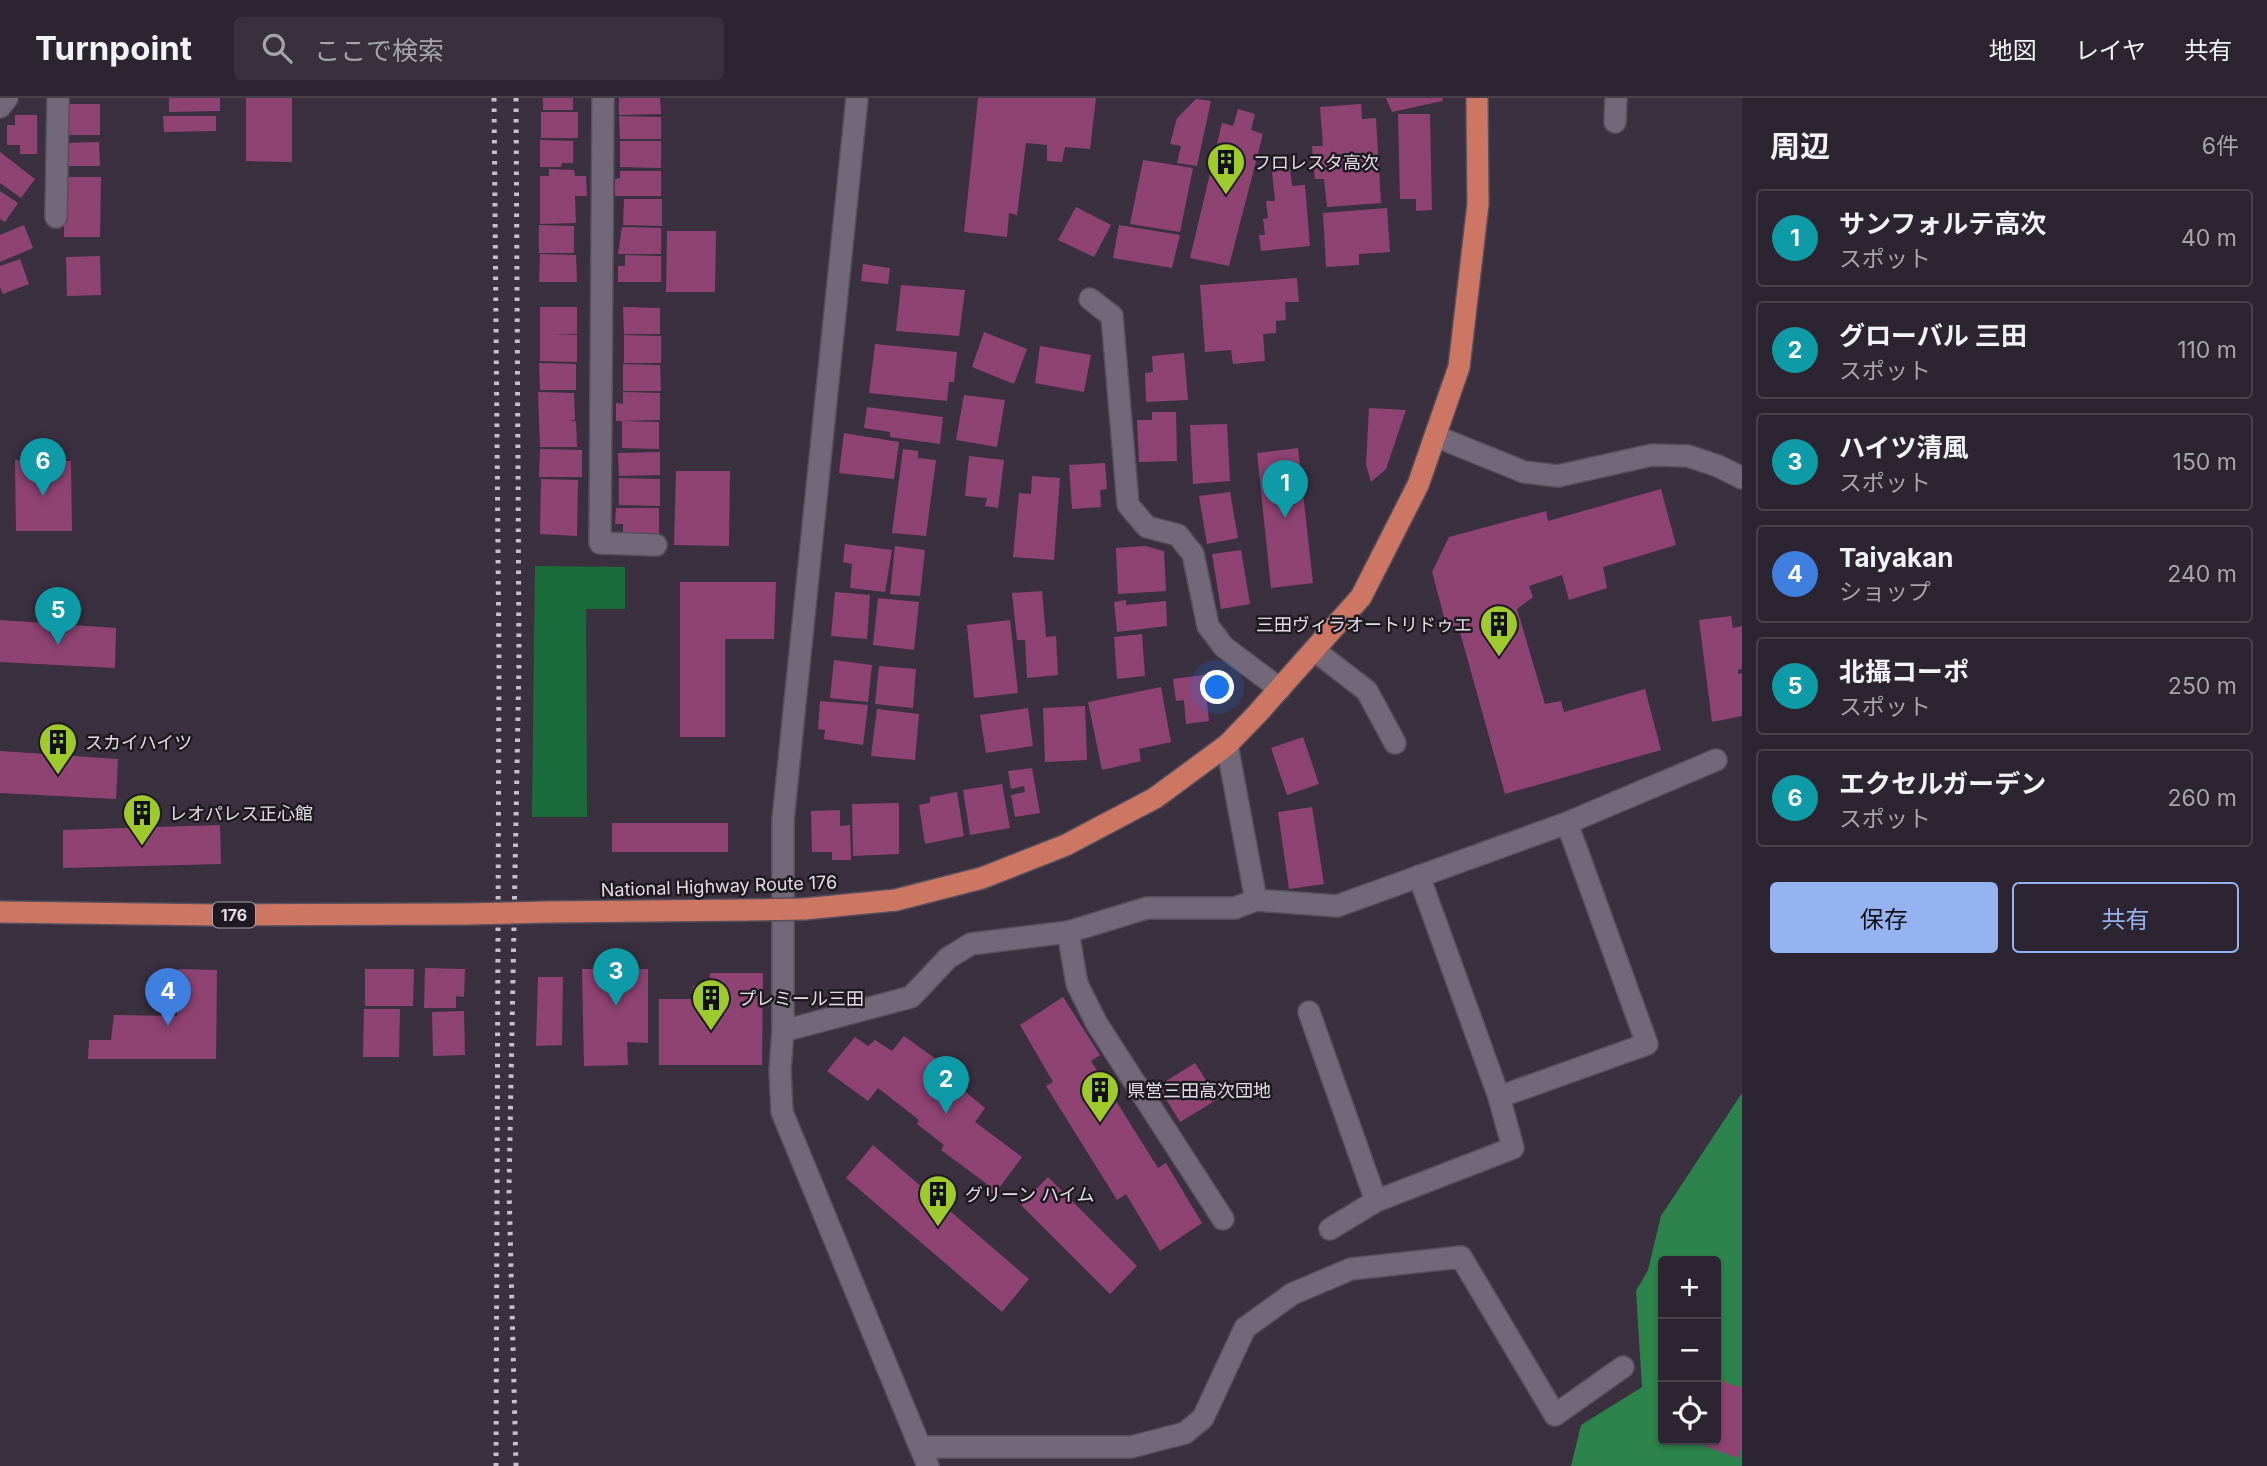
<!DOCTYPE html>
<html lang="ja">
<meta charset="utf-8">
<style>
body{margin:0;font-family:Inter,"Noto Sans JP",sans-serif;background:#38303c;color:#f1f3f6}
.controls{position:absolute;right:21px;bottom:21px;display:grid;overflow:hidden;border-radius:7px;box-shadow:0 2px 5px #0004}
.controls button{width:63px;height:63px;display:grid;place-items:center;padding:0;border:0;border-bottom:2px solid #48414c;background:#2c2430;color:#f1f3f6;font:35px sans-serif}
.you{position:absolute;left:1218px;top:590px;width:24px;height:24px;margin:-18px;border:5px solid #fff;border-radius:50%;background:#1a73e8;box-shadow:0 0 0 10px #1a73e833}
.badge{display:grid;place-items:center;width:46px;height:46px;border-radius:50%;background:#95b2f1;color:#fff;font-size:23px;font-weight:700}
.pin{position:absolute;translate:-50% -58px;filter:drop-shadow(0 2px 4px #0008)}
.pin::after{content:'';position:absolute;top:37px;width:24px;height:21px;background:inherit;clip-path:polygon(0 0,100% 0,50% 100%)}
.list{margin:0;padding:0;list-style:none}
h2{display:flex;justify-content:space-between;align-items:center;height:91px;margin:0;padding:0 28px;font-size:30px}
h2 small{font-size:23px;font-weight:400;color:#a6a4ab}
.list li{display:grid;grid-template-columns:46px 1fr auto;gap:21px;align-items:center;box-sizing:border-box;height:98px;margin:0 14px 14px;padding:0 14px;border:2px solid #48414c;border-radius:7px}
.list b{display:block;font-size:26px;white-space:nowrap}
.list p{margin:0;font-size:23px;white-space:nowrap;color:#a6a4ab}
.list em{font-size:23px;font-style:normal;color:#a6a4ab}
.actions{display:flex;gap:14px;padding:21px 28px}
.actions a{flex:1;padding:16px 0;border:2px solid #95b2f1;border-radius:7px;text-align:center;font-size:24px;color:#95b2f1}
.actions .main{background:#95b2f1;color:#111}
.icon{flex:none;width:38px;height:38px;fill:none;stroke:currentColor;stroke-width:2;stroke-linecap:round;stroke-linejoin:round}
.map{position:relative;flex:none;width:1742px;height:1368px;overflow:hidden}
header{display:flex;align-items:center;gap:42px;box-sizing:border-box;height:98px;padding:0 35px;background:#2c2430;border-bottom:2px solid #48414c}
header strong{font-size:33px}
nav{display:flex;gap:38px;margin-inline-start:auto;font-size:24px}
.search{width:490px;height:63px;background:#38303c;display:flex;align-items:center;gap:18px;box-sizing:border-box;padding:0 24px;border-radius:7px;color:#a6a4ab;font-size:26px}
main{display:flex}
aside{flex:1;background:#2c2430}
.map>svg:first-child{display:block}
</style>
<header>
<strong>Turnpoint</strong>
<div class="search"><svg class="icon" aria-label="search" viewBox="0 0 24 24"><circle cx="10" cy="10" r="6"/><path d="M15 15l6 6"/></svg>ここで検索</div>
<nav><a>地図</a><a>レイヤ</a><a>共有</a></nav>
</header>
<main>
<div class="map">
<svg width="1742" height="1368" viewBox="0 0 1742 1368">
<rect width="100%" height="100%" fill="#3a3040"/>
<polygon fill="#1a6d3a" points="535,468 625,469 625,511 586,511 587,719 532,719"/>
<path fill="#2d834c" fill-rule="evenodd" d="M 1742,995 L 1742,1368 L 1571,1368 L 1581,1327 L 1642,1289 L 1636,1193 L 1648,1172 L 1661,1118 ZM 1663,1163 L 1716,1163 L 1716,1342 L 1663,1342 Z"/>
<g fill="#8f4373">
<polygon points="169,0 220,0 220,13 169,14"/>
<polygon points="246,0 292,0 292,64 246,63"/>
<rect x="543" y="0" width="30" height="12"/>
<polygon points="619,0 660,0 661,16 619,17"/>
<polygon points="978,0 1096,0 1090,51 1065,49 1062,64 1047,63 1047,47 1026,45 1017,117 1009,115 1007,139 964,134"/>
<polygon points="1386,0 1443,0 1442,3 1392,14"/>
<polygon points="1196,1 1211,3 1197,68 1177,65 1181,48 1170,46 1177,20"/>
<rect x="67" y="6" width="33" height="31"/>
<polygon points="1361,6 1362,21 1376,20 1381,105 1327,109 1324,81 1315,81 1312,48 1323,48 1320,9"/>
<polygon points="1238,11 1255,16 1251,32 1263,36 1229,168 1190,160 1222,25 1233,28"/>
<rect x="541" y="14" width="37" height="26"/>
<polygon points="1398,16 1430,16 1432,112 1416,113 1416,101 1400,101"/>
<polygon points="15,17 37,17 37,56 20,56 20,47 7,47 7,27 15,27"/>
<polygon points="163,18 216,18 216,33 164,34"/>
<polygon points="619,18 661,19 661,41 620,41"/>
<polygon points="540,42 573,43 573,65 562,65 561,69 540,69"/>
<polygon points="620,43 661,43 661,70 620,69"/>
<polygon points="99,44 100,68 65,68 65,45"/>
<polygon points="0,54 35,81 21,100 0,85"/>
<polygon points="1143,62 1193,70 1180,134 1130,126"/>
<polygon points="549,71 574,72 575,78 586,78 587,98 575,98 576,125 540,126 540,78 549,78"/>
<polygon points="1290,71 1292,88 1305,87 1310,148 1261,153 1259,137 1265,137 1263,121 1268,120 1266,103 1275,103 1272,73"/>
<polygon points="620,73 661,73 661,98 615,98 615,81 620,80"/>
<polygon points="64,79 101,79 100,139 64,139"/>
<polygon points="0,93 18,105 5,124 0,121"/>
<polygon points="624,101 662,101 662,128 623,127"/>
<polygon points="1076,109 1111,127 1094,159 1058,142"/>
<polygon points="1387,110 1390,154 1359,156 1359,167 1326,169 1323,115"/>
<polygon points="24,127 33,150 0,164 0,137"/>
<polygon points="539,127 574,128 574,155 539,155"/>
<polygon points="1119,127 1180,137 1172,170 1113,160"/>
<polygon points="622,129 661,130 661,156 618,156"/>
<polygon points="667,133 716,133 715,194 666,194"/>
<polygon points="540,156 576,157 577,184 539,184"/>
<polygon points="625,157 661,158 661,184 618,184 618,168 625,168"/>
<polygon points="100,158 101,197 67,198 66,159"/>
<polygon points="20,161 29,186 3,196 0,189 0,168"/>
<polygon points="863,166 890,170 888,186 861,183"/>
<polygon points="1297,180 1299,204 1285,204 1286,222 1276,223 1276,235 1263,236 1265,263 1233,266 1231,252 1205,254 1200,187"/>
<polygon points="901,187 965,192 959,238 896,233"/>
<polygon points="540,209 577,209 577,236 554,237 577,237 577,264 540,263"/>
<polygon points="623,209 660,210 660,236 624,236"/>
<polygon points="984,234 1027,251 1014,286 972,269"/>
<polygon points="624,237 661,238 661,265 624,265"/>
<polygon points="875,246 957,254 954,284 949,284 947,303 869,295"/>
<polygon points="1040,248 1091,257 1084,294 1035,285"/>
<polygon points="1184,255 1188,302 1146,304 1145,275 1153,274 1152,258"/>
<polygon points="539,265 576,266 576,292 540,292"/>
<polygon points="623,266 660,267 661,293 623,293"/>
<polygon points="538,294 574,295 575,322 567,323 576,323 577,349 540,349"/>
<polygon points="623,294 660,295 660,322 616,323 616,305 623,306"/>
<polygon points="964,297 1005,302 997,349 956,342"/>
<polygon points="867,309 943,319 940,346 890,339 890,334 864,330"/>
<polygon points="1369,310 1406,312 1386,371 1371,384 1366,367"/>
<polygon points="1152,314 1176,314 1177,363 1139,364 1137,322 1152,322"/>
<polygon points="622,323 659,324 659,351 622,350"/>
<polygon points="1227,326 1230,383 1193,386 1190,327"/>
<polygon points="844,335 899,344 894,381 839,375"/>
<polygon points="1298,350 1313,485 1271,490 1257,355"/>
<polygon points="540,351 582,352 582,379 539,379"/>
<polygon points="903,351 918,353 918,360 936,362 926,438 892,435"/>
<polygon points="660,354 660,377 619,378 618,355"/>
<polygon points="969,358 1004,362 998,410 985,408 987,400 965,398"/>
<polygon points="15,362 71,363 72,433 16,433"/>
<polygon points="1105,365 1107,391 1100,392 1101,409 1072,411 1069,367"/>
<polygon points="676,373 730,373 729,448 674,447"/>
<polygon points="1032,378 1060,380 1054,462 1013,459 1019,395 1031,396"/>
<polygon points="619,380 660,381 660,408 619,407"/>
<polygon points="541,381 578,382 577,438 540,436"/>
<polygon points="1661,391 1676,447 1603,469 1607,490 1569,502 1562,477 1529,488 1533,499 1517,511 1545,606 1561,603 1564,614 1645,591 1661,652 1505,696 1458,527 1447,530 1432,474 1449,439 1546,413 1548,423"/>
<polygon points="1230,394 1238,440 1207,446 1199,398"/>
<polygon points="616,410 659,410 659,438 623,437 623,426 615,426"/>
<polygon points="845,446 892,452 885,494 850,490 852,466 843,464"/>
<polygon points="895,448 925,452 920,498 890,496"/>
<polygon points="1145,448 1164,453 1166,493 1118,496 1116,450"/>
<polygon points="1241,452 1250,506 1221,511 1212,456"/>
<polygon points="680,484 776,484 774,541 725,541 725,639 680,639"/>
<polygon points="1042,493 1046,539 1056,538 1058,577 1027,580 1025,542 1017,542 1012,495"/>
<polygon points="835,494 870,497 867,541 831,538"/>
<polygon points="878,500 919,504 914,552 873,547"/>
<polygon points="1126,502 1126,507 1166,503 1167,528 1117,534 1114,504"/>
<polygon points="1731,518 1733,530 1742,528 1742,571 1738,572 1738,576 1742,575 1742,618 1712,624 1699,522"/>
<polygon points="0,522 116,530 115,570 0,564"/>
<polygon points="1010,522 1018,595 974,600 967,527"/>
<polygon points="1142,536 1145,578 1117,581 1114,539"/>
<polygon points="834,562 872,567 868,604 830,600"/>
<polygon points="879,568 916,571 913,610 875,606"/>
<polygon points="1204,577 1209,623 1186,626 1184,602 1176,603 1173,581"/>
<polygon points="1161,589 1171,644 1139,651 1141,663 1102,672 1088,604"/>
<polygon points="820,603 868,607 863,647 824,641 825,632 818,631"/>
<polygon points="1085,608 1087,662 1045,664 1043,610"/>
<polygon points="1028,610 1033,648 986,655 980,617"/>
<polygon points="877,611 919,616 915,662 871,658"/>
<polygon points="1303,639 1319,686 1287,697 1271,650"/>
<polygon points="0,653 118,661 116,701 0,695"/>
<polygon points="1032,670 1040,715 1015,719 1011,697 1025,694 1024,688 1011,691 1008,673"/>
<polygon points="1002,686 1010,730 970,737 963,692"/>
<polygon points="957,694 964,738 925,746 919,707 930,705 930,699"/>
<polygon points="899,705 899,756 853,758 852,706"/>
<polygon points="1312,709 1324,786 1289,791 1278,714"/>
<polygon points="840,712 840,728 850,727 851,762 832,762 832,754 812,754 811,713"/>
<rect x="612" y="725" width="116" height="29"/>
<polygon points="220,727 221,766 63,770 63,732"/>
<polygon points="425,870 465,871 464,899 456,898 456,910 424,910"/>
<polygon points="178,871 217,872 216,961 88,961 89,942 111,942 114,917 177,918"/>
<polygon points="365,871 414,871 413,908 365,908"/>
<polygon points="582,871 648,871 648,945 627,944 628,967 584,968"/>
<polygon points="710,875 763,875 762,967 659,967 659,901 693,901 693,888 709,888"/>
<polygon points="538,879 563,879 562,947 536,948"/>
<polygon points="1063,899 1100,957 1091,963 1158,1070 1166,1065 1202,1125 1160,1153 1126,1096 1117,1102 1046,988 1053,984 1020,927"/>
<polygon points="364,911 400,911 399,959 363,959"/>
<polygon points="464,913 465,957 433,958 432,914"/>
<polygon points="904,938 954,974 949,980 985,1010 975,1024 1022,1059 994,1097 985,1091 987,1086 941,1052 944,1047 917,1026 919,1022 878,990 868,1003 827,973 855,939 868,948 875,942 892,953"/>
<polygon points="1195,965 1218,1001 1180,1024 1158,988"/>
<polygon points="873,1047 1029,1181 1002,1214 846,1080"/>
<polygon points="1048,1079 1137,1168 1110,1196 1021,1107"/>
<polygon points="1722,1283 1742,1290 1742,1348 1738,1360 1696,1345 1698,1342 1716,1342 1716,1299"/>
</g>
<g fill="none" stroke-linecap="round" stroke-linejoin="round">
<defs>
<g id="minor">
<polyline points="603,0 600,445 656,447"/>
<polyline points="857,0 783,722 783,933 780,972 782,1014 928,1368"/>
<polyline points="0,9 7,0"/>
<polyline points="1615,24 1616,0"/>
<polyline points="56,119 58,0"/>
<polyline points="1090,201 1112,218 1128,407 1147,429 1178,437 1193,456 1208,528 1224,549 1280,591"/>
<polyline points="1435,338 1524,374 1558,378 1652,357 1688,358 1718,368 1742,380"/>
<polyline points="1314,552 1367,593 1395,645"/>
<polyline points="1227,647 1256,802 1337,808 1567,725 1716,662"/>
<polyline points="1419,778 1499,999"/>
<polyline points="1068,834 1077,886 1097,926 1223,1121"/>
<polyline points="1309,914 1376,1103"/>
<polyline points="783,933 911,899 948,860 971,846 1068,834 1147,810 1235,810 1256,802"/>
<polyline points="1330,1131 1376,1103 1513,1050 1499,999 1647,946 1567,725"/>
<polyline points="920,1349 1131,1349 1185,1335 1203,1320 1245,1230 1292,1196 1351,1171 1461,1159 1555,1317 1623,1269"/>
</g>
<g id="highway">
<polyline points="804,811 896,802 982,780 1066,747 1155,700 1227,647 1257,616 1361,499 1418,387 1459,269 1478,106 1477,0"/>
<polyline points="0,814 217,817 467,816"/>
<polyline points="549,814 746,812"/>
</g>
</defs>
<use href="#minor" stroke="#574f5c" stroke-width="24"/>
<use href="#highway" stroke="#574f5c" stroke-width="24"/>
<use href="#minor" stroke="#73687a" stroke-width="21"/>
<use href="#highway" stroke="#cd7664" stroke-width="21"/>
<g stroke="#c7bfcb" stroke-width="5" stroke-dasharray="3.5 7" stroke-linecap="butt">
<polyline points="494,0 499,565 496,1368"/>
<polyline points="516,0 519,564 509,1090 516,1368"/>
</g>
<defs>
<g id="highway-bridge">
<polyline points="746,812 804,811"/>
<polyline points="467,816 549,814"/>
</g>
</defs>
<use href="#highway-bridge" stroke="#574f5c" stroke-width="24" stroke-linecap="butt"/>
<use href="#highway-bridge" stroke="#cd7664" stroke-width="21"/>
</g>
<defs>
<symbol id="building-pin" viewBox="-11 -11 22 30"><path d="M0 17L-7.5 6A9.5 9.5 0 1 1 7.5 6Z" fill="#9eca2e" stroke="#1f1a21"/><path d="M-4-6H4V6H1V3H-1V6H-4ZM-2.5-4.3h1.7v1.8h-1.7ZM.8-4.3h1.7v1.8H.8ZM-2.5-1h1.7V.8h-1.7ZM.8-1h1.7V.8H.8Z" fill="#111"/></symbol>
</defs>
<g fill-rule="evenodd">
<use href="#building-pin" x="1204" y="42" width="44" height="60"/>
<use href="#building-pin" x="1477" y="504" width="44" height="60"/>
<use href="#building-pin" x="36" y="622" width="44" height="60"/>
<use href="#building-pin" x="120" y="693" width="44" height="60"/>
<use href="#building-pin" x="689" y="878" width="44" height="60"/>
<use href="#building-pin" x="1078" y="970" width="44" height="60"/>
<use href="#building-pin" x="916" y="1074" width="44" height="60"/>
</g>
<g text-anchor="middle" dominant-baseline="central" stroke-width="5" stroke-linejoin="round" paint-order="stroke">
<rect fill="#1f1a21" stroke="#a8a2ac" stroke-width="2" x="213" y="804.5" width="42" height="25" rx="5"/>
<g font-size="16" font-weight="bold" fill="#e3dce7">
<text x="234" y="817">176</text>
</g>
<g font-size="18" fill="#e3dce7" stroke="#1f1a21" text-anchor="start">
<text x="1253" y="64">フロレスタ高次</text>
<text x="1472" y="526" text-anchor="end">三田ヴィラオートリドゥエ</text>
<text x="85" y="644">スカイハイツ</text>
<text x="169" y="715">レオパレス正心館</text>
<text x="738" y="900">プレミール三田</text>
<text x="1127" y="992">県営三田高次団地</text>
<text x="965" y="1096">グリーン ハイム</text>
</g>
<g font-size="18" fill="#e3dce7" stroke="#1f1a21">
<text transform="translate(719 788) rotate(-2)">National Highway Route 176</text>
</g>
</g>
</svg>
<div class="controls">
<button>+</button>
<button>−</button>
<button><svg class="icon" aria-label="locate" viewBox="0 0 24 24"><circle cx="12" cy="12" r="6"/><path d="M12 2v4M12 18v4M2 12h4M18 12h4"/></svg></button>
</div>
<div class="you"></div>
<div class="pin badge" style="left:1285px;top:420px;background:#0f9aa8">1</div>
<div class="pin badge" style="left:946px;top:1016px;background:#0f9aa8">2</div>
<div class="pin badge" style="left:616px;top:908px;background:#0f9aa8">3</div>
<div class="pin badge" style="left:168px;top:928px;background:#3f7fe0">4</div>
<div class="pin badge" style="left:58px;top:547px;background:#0f9aa8">5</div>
<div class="pin badge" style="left:43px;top:398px;background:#0f9aa8">6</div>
</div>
<aside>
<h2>周辺<small>6件</small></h2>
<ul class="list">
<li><span class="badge" style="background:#0f9aa8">1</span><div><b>サンフォルテ高次</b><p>スポット</p></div><em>40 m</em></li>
<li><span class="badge" style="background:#0f9aa8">2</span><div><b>グローバル 三田</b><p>スポット</p></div><em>110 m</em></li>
<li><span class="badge" style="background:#0f9aa8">3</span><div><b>ハイツ清風</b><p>スポット</p></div><em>150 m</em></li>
<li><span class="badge" style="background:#3f7fe0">4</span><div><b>Taiyakan</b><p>ショップ</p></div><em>240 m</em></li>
<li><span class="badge" style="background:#0f9aa8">5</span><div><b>北攝コーポ</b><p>スポット</p></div><em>250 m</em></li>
<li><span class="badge" style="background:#0f9aa8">6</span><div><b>エクセルガーデン</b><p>スポット</p></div><em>260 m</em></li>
</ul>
<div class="actions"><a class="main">保存</a><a>共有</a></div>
</aside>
</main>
